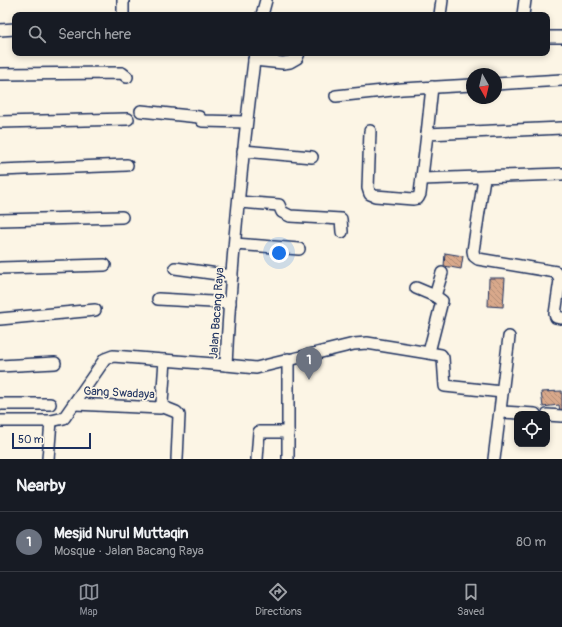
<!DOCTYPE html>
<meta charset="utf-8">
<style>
body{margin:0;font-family:Pangolin,sans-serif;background:#20242c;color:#f1f3f6}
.controls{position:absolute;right:12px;bottom:12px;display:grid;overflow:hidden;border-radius:8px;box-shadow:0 2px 6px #0003}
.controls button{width:36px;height:36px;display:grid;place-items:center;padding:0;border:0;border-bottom:1px solid #363941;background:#171b24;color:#f1f3f6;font:20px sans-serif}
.compass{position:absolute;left:466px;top:68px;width:36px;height:36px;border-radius:50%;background:#171b24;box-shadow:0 2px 6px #0003;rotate:172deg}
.scale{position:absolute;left:12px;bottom:10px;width:79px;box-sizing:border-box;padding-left:4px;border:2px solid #1b2f5e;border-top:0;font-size:11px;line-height:14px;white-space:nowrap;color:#1b2f5e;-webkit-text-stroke:3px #fcf5e5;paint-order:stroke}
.you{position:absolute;left:279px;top:253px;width:14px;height:14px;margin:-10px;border:3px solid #fff;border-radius:50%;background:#1a73e8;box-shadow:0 0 0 6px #1a73e833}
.badge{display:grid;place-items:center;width:26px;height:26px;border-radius:50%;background:#8c9099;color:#fff;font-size:13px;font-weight:700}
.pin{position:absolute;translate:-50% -33px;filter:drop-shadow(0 1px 2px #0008)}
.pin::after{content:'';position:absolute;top:21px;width:14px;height:12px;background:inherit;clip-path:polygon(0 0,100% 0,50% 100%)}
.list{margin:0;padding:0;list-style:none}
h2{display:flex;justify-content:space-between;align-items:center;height:52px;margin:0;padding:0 16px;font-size:17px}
h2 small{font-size:13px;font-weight:400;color:#9ea1a6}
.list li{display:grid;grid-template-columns:26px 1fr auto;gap:12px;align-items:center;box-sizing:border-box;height:60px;padding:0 16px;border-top:1px solid #363941}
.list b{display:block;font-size:15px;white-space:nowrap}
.list p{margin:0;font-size:13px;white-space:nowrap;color:#9ea1a6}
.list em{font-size:13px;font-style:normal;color:#9ea1a6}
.icon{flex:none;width:22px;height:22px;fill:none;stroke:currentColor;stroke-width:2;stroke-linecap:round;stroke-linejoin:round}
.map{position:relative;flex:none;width:562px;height:459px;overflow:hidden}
.search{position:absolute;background:#171b24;box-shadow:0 2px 6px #0003;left:12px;right:12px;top:12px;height:44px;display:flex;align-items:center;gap:10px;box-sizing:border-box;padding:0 14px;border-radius:8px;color:#9ea1a6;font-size:15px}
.sheet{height:112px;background:#171b24}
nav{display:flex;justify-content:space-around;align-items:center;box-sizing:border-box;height:56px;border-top:1px solid #363941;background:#171b24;font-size:11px;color:#9ea1a6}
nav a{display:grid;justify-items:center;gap:2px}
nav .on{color:#8c9099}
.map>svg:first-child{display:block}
</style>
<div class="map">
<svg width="562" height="459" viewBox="0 0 562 459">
<defs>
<pattern id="building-back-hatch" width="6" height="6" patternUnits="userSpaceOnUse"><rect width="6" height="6" fill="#d9a98b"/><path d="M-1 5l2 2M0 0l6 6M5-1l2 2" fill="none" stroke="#af8a75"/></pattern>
</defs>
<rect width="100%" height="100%" fill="#fcf5e5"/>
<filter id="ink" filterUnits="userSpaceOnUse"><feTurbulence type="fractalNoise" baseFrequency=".025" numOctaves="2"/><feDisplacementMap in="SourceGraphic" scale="8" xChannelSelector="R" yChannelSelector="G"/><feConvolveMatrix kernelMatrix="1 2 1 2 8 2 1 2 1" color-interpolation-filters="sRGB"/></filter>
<g filter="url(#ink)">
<g fill="url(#building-back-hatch)" stroke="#1b2f5e">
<polygon points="445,253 463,256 461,269 444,266"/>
<polygon points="489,278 505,278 503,307 488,306"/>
<polygon points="562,391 562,411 560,411 559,405 543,407 541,392"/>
</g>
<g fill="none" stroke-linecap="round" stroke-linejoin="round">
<defs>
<g id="minor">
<polyline points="123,0 123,15"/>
<polyline points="262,15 266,0"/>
<polyline points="440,15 442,0"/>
<polyline points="523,15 525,0"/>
<polyline points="0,30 15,29"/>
<polyline points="547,37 562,37"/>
<polyline points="254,60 283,63 290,62 297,58 299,53"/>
<polyline points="0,74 122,73 127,77"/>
<polyline points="496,84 562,80"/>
<polyline points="432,87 427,134 562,128"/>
<polyline points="336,96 402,89 472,85"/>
<polyline points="141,111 199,117 202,121 246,122"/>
<polyline points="0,122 128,119"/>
<polyline points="370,131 368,188 370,194 375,196 413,199 418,198 420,194 427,134"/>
<polyline points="243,151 312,157"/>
<polyline points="0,170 127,165"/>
<polyline points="484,178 473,251 474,256 478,259 556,272 560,280 555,314 556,317 562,318"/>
<polyline points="422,179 562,174"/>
<polyline points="239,202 279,205 282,212 290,216 341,219 342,232"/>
<polyline points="0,220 122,217"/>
<polyline points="235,244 299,249"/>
<polyline points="0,268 105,265"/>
<polyline points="175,268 232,276"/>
<polyline points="416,288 435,296 442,301 429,352"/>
<polyline points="435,296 442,273"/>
<polyline points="158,299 230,303"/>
<polyline points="0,319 95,310"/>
<polyline points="226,365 256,368 264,366 354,344 367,343 441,355 443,358 445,386 502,392"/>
<polyline points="0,366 55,363"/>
<polyline points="0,404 50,404"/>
<polyline points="75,404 160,408 162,403 165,360"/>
<polyline points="161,406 176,412 179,415 177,459"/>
<polyline points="502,412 535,414"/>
<polyline points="547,415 562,416"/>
<path d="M 0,421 L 51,421 L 64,418 L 105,359 L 113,356 L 226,365 C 231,261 242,157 255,53"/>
<polyline points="48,459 51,421"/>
<polyline points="257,459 259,432 288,432"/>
<polyline points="288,459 288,359"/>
<polyline points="494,459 509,337"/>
</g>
</defs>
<use href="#minor" stroke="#1b2f5e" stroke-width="14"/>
<use href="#minor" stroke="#fcf5e5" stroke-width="11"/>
</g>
</g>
<g text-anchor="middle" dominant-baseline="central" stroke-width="3.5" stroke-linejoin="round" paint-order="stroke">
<g font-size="12" fill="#1b2f5e" stroke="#fcf5e5">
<text transform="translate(217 313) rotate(-86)">Jalan Bacang Raya</text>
<text transform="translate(119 393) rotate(3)">Gang Swadaya</text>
</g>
</g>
</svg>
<div class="controls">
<button><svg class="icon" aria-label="locate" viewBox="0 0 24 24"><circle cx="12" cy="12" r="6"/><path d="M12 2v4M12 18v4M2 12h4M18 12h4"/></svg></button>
</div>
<svg class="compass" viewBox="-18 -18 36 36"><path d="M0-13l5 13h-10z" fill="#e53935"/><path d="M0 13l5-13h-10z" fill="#9ea1a6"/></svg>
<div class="scale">50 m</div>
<div class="you"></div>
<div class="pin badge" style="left:309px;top:380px;background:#6b7280">1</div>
<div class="search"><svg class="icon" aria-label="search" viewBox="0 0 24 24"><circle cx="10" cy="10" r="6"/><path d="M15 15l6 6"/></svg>Search here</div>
</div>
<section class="sheet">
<h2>Nearby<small></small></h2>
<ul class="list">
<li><span class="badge" style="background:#6b7280">1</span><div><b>Mesjid Nurul Muttaqin</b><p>Mosque · Jalan Bacang Raya</p></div><em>80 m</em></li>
</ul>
</section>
<nav>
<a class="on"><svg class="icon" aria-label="map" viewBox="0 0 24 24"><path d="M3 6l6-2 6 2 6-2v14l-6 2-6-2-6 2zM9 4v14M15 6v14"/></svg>Map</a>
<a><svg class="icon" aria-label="directions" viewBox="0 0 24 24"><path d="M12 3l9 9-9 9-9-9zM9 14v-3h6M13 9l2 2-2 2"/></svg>Directions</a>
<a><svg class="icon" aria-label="saved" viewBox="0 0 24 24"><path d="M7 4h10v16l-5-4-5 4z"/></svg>Saved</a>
</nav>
